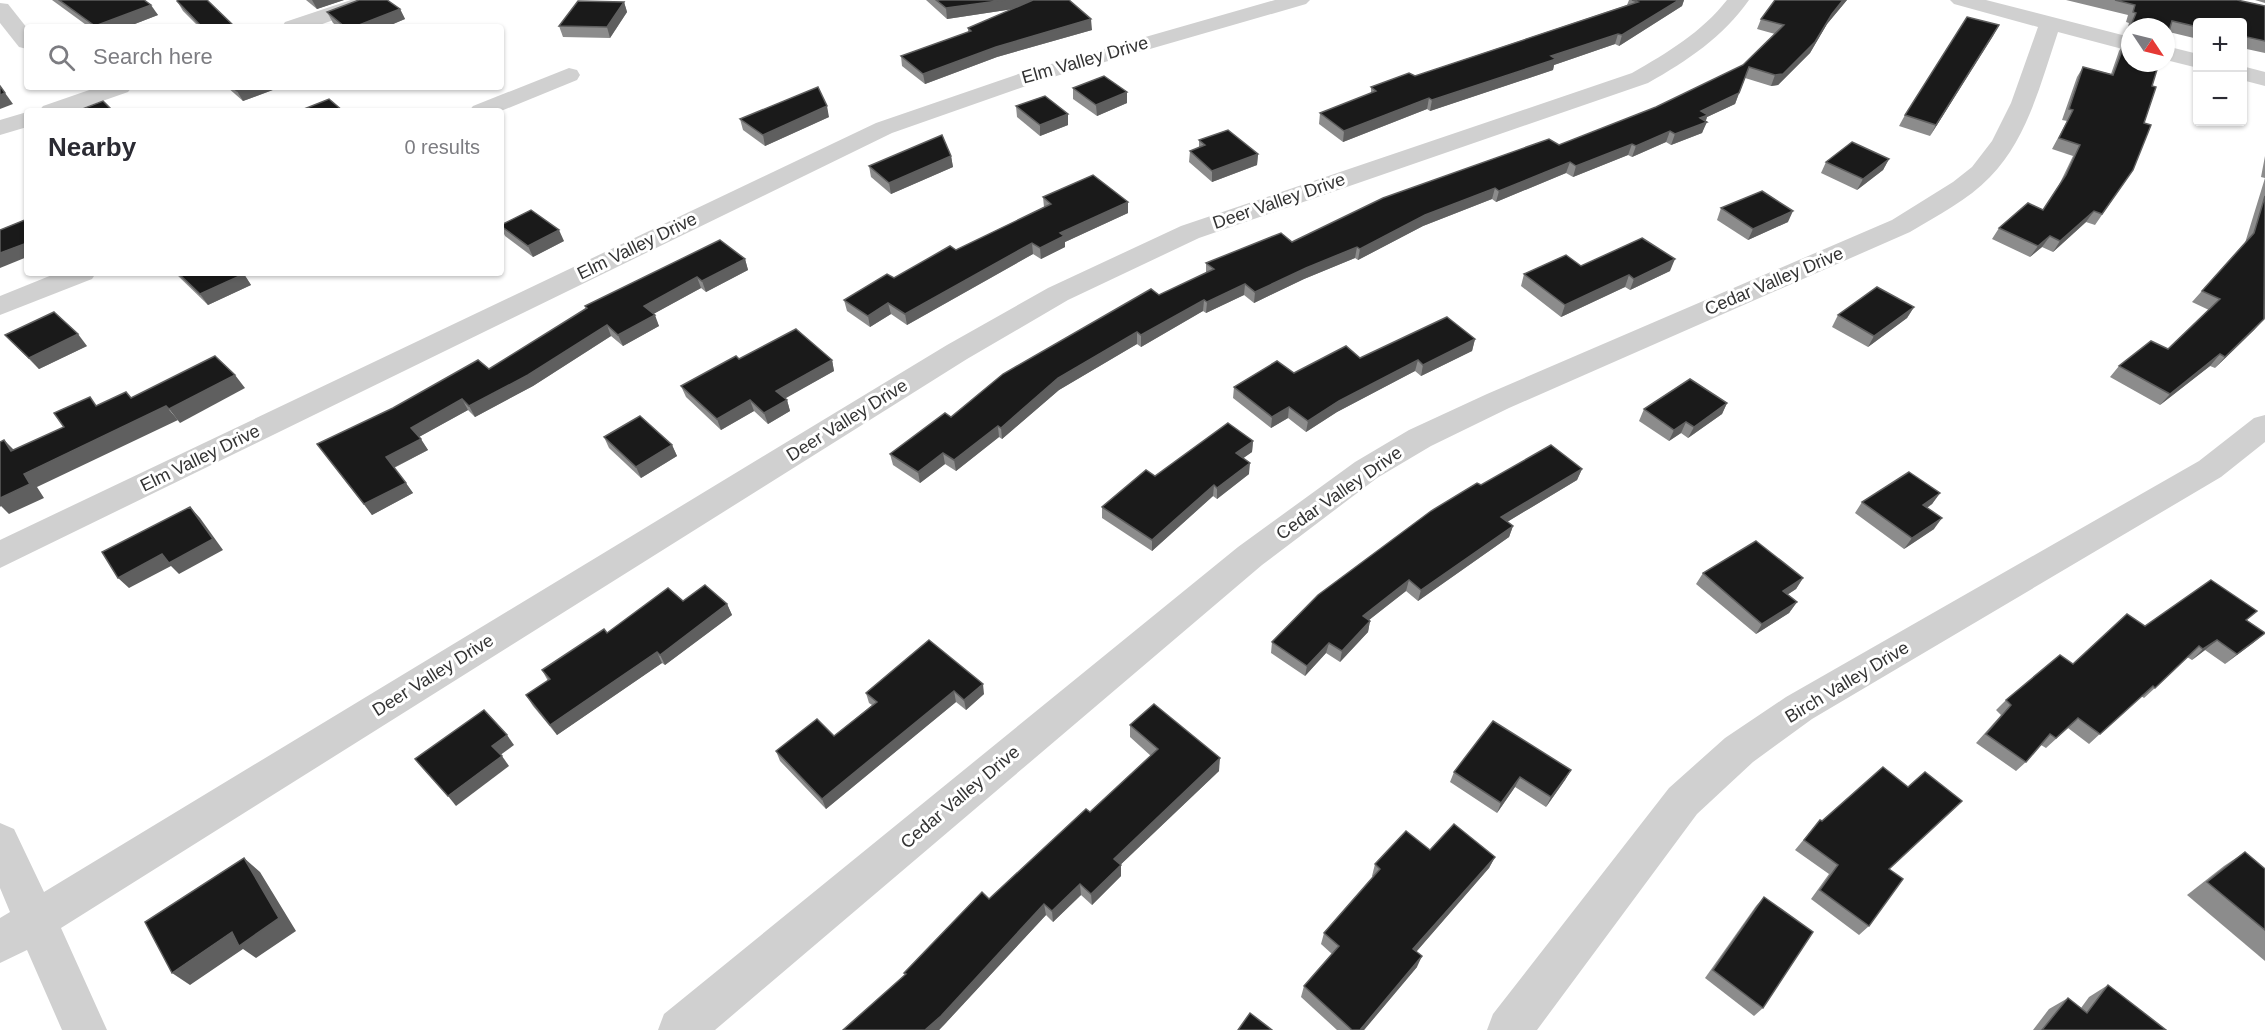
<!DOCTYPE html>
<meta charset="utf-8">
<style>
body{margin:0;font-family:Arial,sans-serif;background:#f7f7f7;color:#2b2b33}
.controls{position:absolute;right:18px;top:18px;display:grid;overflow:hidden;border-radius:6px;box-shadow:0 2px 4px #0004}
.controls button{width:54px;height:54px;display:grid;place-items:center;padding:0;border:0;border-bottom:2px solid #e1e1e2;background:#fff;color:#2b2b33;font:30px sans-serif}
.compass{position:absolute;left:2121px;top:18px;width:54px;height:54px;border-radius:50%;background:#fff;box-shadow:0 2px 4px #0004;rotate:125deg}
.list{margin:0;padding:0;list-style:none}
h2{display:flex;justify-content:space-between;align-items:center;height:78px;margin:0;padding:0 24px;font-size:26px}
h2 small{font-size:20px;font-weight:400;color:#7c7c81}
.icon{flex:none;width:33px;height:33px;fill:none;stroke:currentColor;stroke-width:2;stroke-linecap:round;stroke-linejoin:round}
.map{position:relative;flex:none;width:2265px;height:1030px;overflow:hidden}
.search{position:absolute;background:#fff;box-shadow:0 2px 4px #0004;left:24px;top:24px;width:480px;height:66px;display:flex;align-items:center;gap:15px;box-sizing:border-box;padding:0 21px;border-radius:6px;color:#7c7c81;font-size:22px}
.panel{position:absolute;background:#fff;box-shadow:0 2px 4px #0004;left:24px;top:108px;width:480px;height:168px;border-radius:6px}
.map>svg:first-child{display:block}
</style>
<div class="map">
<svg width="2265" height="1030" viewBox="0 0 2265 1030">
<rect width="100%" height="100%" fill="#fff"/>
<g fill="none" stroke-linecap="round" stroke-linejoin="round">
<g fill="#d0d0d0" fill-rule="evenodd">
<polygon points="351,0 382,0 378,4 314,27 282,27 285,22"/>
<polygon points="1275,0 1310,0 1306,4 1046,79 892,133 0,568 0,540 876,123 1030,70"/>
<path d="M 1727,0 L 1749,0 C 1723,37 1687,61 1648,83 L 1199,238 L 1068,300 L 967,359 L 61,928 L 107,1030 L 62,1030 L 27,950 L 0,963 L 0,918 L 10,912 L 0,888 L 0,823 L 14,829 L 44,892 L 947,345 L 1048,288 L 1181,226 L 1632,73 C 1667,53 1702,32 1727,0 Z"/>
<path d="M 1950,0 L 1986,0 L 2130,37 L 2130,51 L 2058,32 C 2041,82 2028,138 1990,177 C 1968,200 1938,215 1910,232 L 1509,408 L 1431,446 L 1377,478 L 1262,565 L 715,1030 L 658,1030 L 664,1014 L 1238,547 L 1355,462 L 1409,430 L 1487,394 L 1892,220 L 1953,182 L 1972,167 L 1992,141 L 2011,103 L 2038,27 L 1954,4 Z"/>
<polygon points="0,3 8,4 27,28 27,49 19,47 0,23"/>
<polygon points="2166,46 2198,54 2198,68 2166,60"/>
<polygon points="2242,66 2265,72 2265,86 2242,80"/>
<polygon points="569,68 577,70 580,75 577,80 501,111 469,111 473,106"/>
<polygon points="98,87 132,87 128,92 74,111 39,111 43,106"/>
<polygon points="27,112 27,127 0,135 0,120"/>
<polygon points="57,273 96,273 92,279 0,315 0,296"/>
<polygon points="2265,415 2265,442 2221,477 1812,719 1753,762 1697,814 1537,1030 1487,1030 1493,1014 1669,788 1725,738 1786,697 2199,461 2254,418"/>
</g>
</g>
<g fill="#8c8c8c">
<polygon points="52,0 144,0 158,15 127,27 89,27"/>
<polygon points="306,0 344,0 317,9"/>
<polygon points="926,0 1069,0 1092,30 997,57 925,84 902,66 901,56 968,32 968,28 1013,9 947,19"/>
<polygon points="1629,0 1684,0 1682,6 1619,46 1615,44 1554,65 1553,70 1430,111 1427,109 1343,142 1319,124 1320,113 1371,93 1371,87 1415,76 1627,5"/>
<polygon points="1775,0 1847,0 1827,24 1810,53 1778,85 1771,86 1745,78 1735,104 1707,117 1702,133 1671,145 1666,142 1632,157 1628,155 1573,177 1566,173 1496,202 1492,199 1423,226 1358,260 1355,258 1304,279 1254,303 1244,295 1206,313 1203,311 1141,347 1137,344 1059,390 1002,439 999,437 956,471 945,464 920,483 893,465 890,454 951,417 1159,295 1206,273 1206,263 1292,242 1559,145 1656,107 1743,65 1775,34 1757,29 1761,19"/>
<polygon points="2066,0 2237,0 2265,6 2265,53 2242,48 2242,22 2198,22 2198,39 2169,32 2166,27 2130,27 2130,35 2126,34 2129,23 2126,22 2128,15"/>
<polygon points="2255,0 2265,0 2265,3"/>
<polygon points="177,1 235,27 199,27 183,11"/>
<polygon points="624,2 627,12 610,38 563,37 559,26"/>
<polygon points="400,9 405,19 386,27 338,27 333,23 327,12"/>
<polygon points="1999,25 1930,136 1899,126 1905,115"/>
<polygon points="2126,40 2152,86 2133,170 2095,225 2086,222 2053,252 2042,247 2030,257 1992,239 1999,228 2043,210 2059,185 2073,156 2052,149 2067,121 2062,120 2077,77 2083,67 2111,74 2119,51"/>
<polygon points="227,87 278,87 278,88 243,101"/>
<polygon points="1073,88 1127,92 1127,103 1097,116 1073,99"/>
<polygon points="1016,106 1068,125 1040,136 1017,117"/>
<polygon points="829,117 765,146 743,130 740,119"/>
<polygon points="1199,140 1258,154 1257,165 1212,182 1189,162 1190,151 1199,148"/>
<polygon points="951,156 953,167 891,194 871,177 869,166"/>
<polygon points="2265,156 2265,318 2254,330 2215,368 2210,366 2160,405 2110,377 2119,366 2168,349 2209,310 2192,302 2245,243 2265,178 2261,177"/>
<polygon points="1889,159 1883,170 1857,190 1821,173 1826,162"/>
<polygon points="1043,197 1128,213 1065,242 1065,247 1041,259 1033,254 907,325 891,314 870,327 847,311 844,300 956,250 1044,207"/>
<polygon points="1721,208 1788,222 1748,240 1717,220"/>
<polygon points="501,225 564,241 533,257 505,236 501,228"/>
<polygon points="745,259 748,270 706,292 701,288 653,314 659,326 623,346 611,336 533,386 475,417 468,410 419,437 428,450 394,468 413,493 372,515 317,444 489,369 586,309 585,306"/>
<polygon points="1581,266 1670,271 1630,290 1625,287 1561,317 1521,286 1524,274"/>
<polygon points="175,273 243,273 251,285 208,305"/>
<polygon points="1914,307 1907,318 1868,347 1832,327 1838,315"/>
<polygon points="5,335 87,346 39,369"/>
<polygon points="1475,339 1472,351 1421,376 1415,371 1337,412 1306,432 1288,418 1271,428 1233,398 1234,387 1360,358"/>
<polygon points="739,359 832,360 834,371 785,398 787,400 790,411 768,424 754,411 721,430 686,397 681,386"/>
<polygon points="1727,403 1722,414 1688,438 1681,433 1669,441 1639,421 1644,409"/>
<polygon points="604,437 672,445 677,456 641,478 609,448"/>
<polygon points="1253,441 1252,452 1243,458 1249,474 1217,499 1213,496 1152,551 1102,518 1102,507 1155,476"/>
<polygon points="1582,469 1577,480 1507,522 1513,526 1509,537 1418,601 1406,591 1369,620 1370,621 1368,632 1340,662 1326,653 1305,676 1271,653 1272,642 1481,485"/>
<polygon points="1940,493 1932,504 1927,508 1934,529 1904,549 1855,513 1862,502"/>
<polygon points="1703,573 1803,578 1796,589 1787,595 1797,602 1789,613 1756,634 1696,584"/>
<polygon points="683,601 727,604 732,615 665,665 662,663 557,735 533,706 526,695 548,681 542,670 607,633"/>
<polygon points="2247,620 2265,633 2225,664 2205,650 2192,660 2187,657 2155,688 2144,698 2141,696 2089,744 2068,728 2046,748 2041,745 2026,762 2016,771 1976,743 2001,715 1996,710 2006,700 2145,626"/>
<polygon points="929,640 984,694 966,710 956,702 826,809 780,761 776,751 834,736 872,705 869,703 866,693"/>
<polygon points="1130,725 1219,771 1120,865 1121,876 1092,905 1081,895 1053,922 1046,915 939,1030 843,1030 905,975 904,973 989,899 1090,812 1151,756 1130,737"/>
<polygon points="1571,770 1565,780 1546,807 1515,787 1497,813 1450,782 1454,772"/>
<polygon points="1820,820 1889,869 1869,926 1859,935 1811,899 1829,874 1795,850"/>
<polygon points="1430,850 1495,857 1489,868 1416,952 1417,967 1364,1030 1337,1030 1301,997 1304,986 1332,954 1321,944 1324,933 1373,877 1372,876 1375,864"/>
<polygon points="2245,852 2265,869 2265,961 2187,895 2224,866"/>
<polygon points="1764,897 1763,1008 1754,1016 1705,978 1756,906"/>
<polygon points="2108,985 2166,1030 2033,1030 2049,1009 2068,998 2081,1008 2089,997"/>
</g>
<g fill="#5f5f5f">
<polygon points="312,0 344,0 317,9"/>
<polygon points="1005,0 1032,0 1033,6 947,19 946,8"/>
<polygon points="1679,0 1684,0 1682,6 1619,46 1622,35"/>
<polygon points="1843,0 1847,0 1827,24 1810,53 1778,85 1771,86 1775,75 1832,14"/>
<polygon points="624,2 627,12 610,38 607,27"/>
<polygon points="151,5 158,15 127,27 95,27 95,26"/>
<polygon points="400,9 405,19 386,27 354,27"/>
<polygon points="1091,19 1092,30 997,57 925,84 923,74 996,47"/>
<polygon points="1999,25 1993,36 1930,136 1936,125"/>
<polygon points="1618,34 1615,44 1554,65 1553,70 1430,111 1432,100 1551,56"/>
<polygon points="0,86 13,104 0,109"/>
<polygon points="249,87 278,87 278,88 243,101 237,91"/>
<polygon points="1127,92 1127,103 1097,116 1096,105"/>
<polygon points="1739,93 1735,104 1707,117 1705,123 1707,122 1702,133 1671,145 1675,134 1701,111"/>
<polygon points="1429,98 1427,109 1343,142 1344,131"/>
<polygon points="827,106 829,117 765,146 763,135"/>
<polygon points="1068,114 1068,125 1040,136 1040,125"/>
<polygon points="1670,131 1666,142 1632,157 1636,146"/>
<polygon points="1632,144 1628,155 1573,177 1576,166"/>
<polygon points="1258,154 1257,165 1212,182 1212,171"/>
<polygon points="951,156 953,167 891,194 889,183"/>
<polygon points="1889,159 1883,170 1857,190 1863,179"/>
<polygon points="1570,162 1566,173 1496,202 1499,191"/>
<polygon points="1495,188 1492,199 1423,226 1358,260 1360,249 1425,215"/>
<polygon points="1128,202 1128,213 1065,242 1065,247 1041,259 1040,248 1060,233"/>
<polygon points="1793,211 1788,222 1748,240 1753,229"/>
<polygon points="2094,211 2086,222 2053,252 2060,241"/>
<polygon points="559,230 564,241 533,257 528,246"/>
<polygon points="2050,236 2042,247 2030,257 2038,246"/>
<polygon points="27,243 27,257 0,268 0,253"/>
<polygon points="1032,243 1033,254 907,325 905,314"/>
<polygon points="1357,247 1355,258 1304,279 1254,303 1255,292 1306,268"/>
<polygon points="745,259 748,270 706,292 702,281"/>
<polygon points="1675,259 1670,271 1630,290 1634,279"/>
<polygon points="244,274 251,285 208,305 200,294"/>
<polygon points="1629,275 1625,287 1561,317 1565,305"/>
<polygon points="697,277 701,288 648,317 644,306"/>
<polygon points="1245,284 1244,295 1206,313 1207,302"/>
<polygon points="1204,300 1203,311 1141,347 1141,335"/>
<polygon points="888,303 891,314 870,327 868,316"/>
<polygon points="1914,307 1907,318 1868,347 1874,336"/>
<polygon points="655,315 659,326 623,346 618,335"/>
<polygon points="2264,319 2254,330 2215,368 2225,357"/>
<polygon points="607,325 611,336 533,386 475,417 469,406"/>
<polygon points="1137,332 1137,344 1059,390 1002,439 1001,428 1058,378"/>
<polygon points="78,334 87,346 39,369 29,358"/>
<polygon points="1475,339 1472,351 1421,376 1423,365"/>
<polygon points="2220,354 2210,366 2160,405 2170,394"/>
<polygon points="832,360 834,371 779,402 776,391"/>
<polygon points="1418,360 1415,371 1337,412 1306,432 1308,421 1339,401"/>
<polygon points="235,375 245,388 180,423 169,409"/>
<polygon points="462,399 468,410 417,438 411,428"/>
<polygon points="750,400 754,411 721,430 717,419"/>
<polygon points="787,400 790,411 768,424 764,413"/>
<polygon points="1727,403 1722,414 1688,438 1694,427"/>
<polygon points="166,406 178,420 37,487 44,498 9,514 1,506 0,507 0,498 24,474"/>
<polygon points="1289,407 1288,418 1271,428 1272,417"/>
<polygon points="1686,422 1681,433 1669,441 1674,430"/>
<polygon points="998,426 999,437 956,471 954,460"/>
<polygon points="421,439 428,450 393,468 386,457"/>
<polygon points="4,440 17,453 11,451"/>
<polygon points="1253,441 1252,452 1235,464 1236,453"/>
<polygon points="672,445 677,456 641,478 636,467"/>
<polygon points="943,453 945,464 920,483 918,472"/>
<polygon points="1250,463 1249,474 1217,499 1217,488"/>
<polygon points="1582,469 1577,480 1497,528 1501,517"/>
<polygon points="406,483 413,493 372,515 364,504"/>
<polygon points="1214,485 1213,496 1152,551 1152,540"/>
<polygon points="1940,493 1932,504 1915,516 1923,505"/>
<polygon points="190,507 200,518 223,550 179,574 171,566 129,588 118,578"/>
<polygon points="1942,518 1934,529 1904,549 1912,538"/>
<polygon points="1513,526 1509,537 1418,601 1421,590"/>
<polygon points="1803,578 1796,589 1776,602 1783,591"/>
<polygon points="1409,580 1406,591 1360,627 1363,616"/>
<polygon points="1797,602 1789,613 1756,634 1762,624"/>
<polygon points="727,604 732,615 665,665 660,655"/>
<polygon points="1370,621 1368,632 1340,662 1342,651"/>
<polygon points="2265,633 2253,643 2225,664 2237,654"/>
<polygon points="2217,640 2205,650 2192,660 2203,649"/>
<polygon points="1329,643 1326,653 1305,676 1307,666"/>
<polygon points="657,652 662,663 557,735 550,725"/>
<polygon points="983,684 984,694 966,710 964,700"/>
<polygon points="954,691 956,702 826,809 822,799"/>
<polygon points="507,735 514,745 499,756 492,746"/>
<polygon points="502,756 509,766 456,806 448,796"/>
<polygon points="1220,758 1219,771 1115,870 1114,859"/>
<polygon points="1571,770 1565,780 1546,807 1551,797"/>
<polygon points="1520,777 1515,787 1497,813 1501,803"/>
<polygon points="1495,857 1489,868 1409,960 1413,949"/>
<polygon points="244,858 260,872 296,931 256,958 243,949 190,985 172,973 232,932"/>
<polygon points="1121,865 1121,876 1092,905 1091,894"/>
<polygon points="1080,884 1081,895 1053,922 1052,911"/>
<polygon points="1044,904 1046,915 944,1025 939,1030 925,1030"/>
<polygon points="1422,956 1417,967 1364,1030 1360,1030"/>
</g>
<g fill="#1a1a1a" stroke="#5f5f5f" stroke-width="1.5">
<polygon points="59,0 144,0 151,5 95,26"/>
<polygon points="178,0 207,0 235,27 202,27 177,1"/>
<polygon points="359,0 387,0 400,9 354,27 345,27 327,12"/>
<polygon points="936,0 1005,0 946,8"/>
<polygon points="1033,0 1069,0 1091,19 996,47 923,74 901,56 971,31 968,28"/>
<polygon points="1632,0 1679,0 1622,35 1618,34 1551,56 1556,59 1432,100 1429,98 1344,131 1320,113 1376,91 1371,87 1409,73 1415,76 1638,2"/>
<polygon points="1775,0 1843,0 1832,14 1815,42 1783,74 1775,75 1749,67 1739,93 1701,111 1708,115 1700,118 1707,122 1675,134 1670,131 1636,146 1632,144 1576,166 1570,162 1499,191 1495,188 1425,215 1360,249 1357,247 1306,268 1255,292 1245,284 1207,302 1204,300 1141,335 1137,332 1058,378 1001,428 998,426 954,460 943,453 918,472 890,454 945,413 951,417 1003,374 1151,289 1159,295 1214,269 1206,263 1281,233 1292,242 1383,198 1549,139 1559,145 1656,107 1743,65 1784,25 1761,19"/>
<polygon points="2115,0 2237,0 2265,6 2265,41 2242,36 2242,22 2198,22 2198,27 2172,21 2166,41 2166,27 2139,27 2138,25 2132,23 2136,13 2133,12 2135,5"/>
<polygon points="578,1 624,2 607,27 559,26"/>
<polygon points="1967,17 1999,25 1936,125 1905,115"/>
<polygon points="2126,40 2130,41 2130,63 2159,63 2152,86 2156,87 2144,123 2151,125 2133,170 2102,214 2094,211 2060,241 2050,236 2038,246 1999,228 2028,203 2043,210 2066,175 2080,145 2059,138 2073,110 2069,109 2083,67 2113,75"/>
<polygon points="1104,76 1127,92 1096,105 1073,88"/>
<polygon points="0,86 5,93 0,95"/>
<polygon points="232,87 249,87 237,91"/>
<polygon points="818,87 827,106 763,135 740,119"/>
<polygon points="1045,96 1068,114 1040,125 1016,106"/>
<polygon points="329,99 343,111 299,111"/>
<polygon points="103,101 113,111 77,111"/>
<polygon points="1228,130 1258,154 1212,171 1190,151 1205,145 1199,140"/>
<polygon points="942,135 951,156 889,183 869,166"/>
<polygon points="1852,142 1889,159 1863,179 1826,162"/>
<polygon points="1093,175 1128,202 1060,233 1064,236 1040,248 1032,243 905,314 888,303 868,316 844,300 887,274 894,278 950,246 956,250 1051,204 1043,197"/>
<polygon points="1762,191 1793,211 1753,229 1721,208"/>
<polygon points="2265,196 2264,319 2225,357 2220,354 2170,394 2119,366 2151,341 2168,349 2220,299 2202,291 2254,233"/>
<polygon points="531,210 559,230 528,246 501,226 501,225"/>
<polygon points="27,219 27,243 0,253 0,230"/>
<polygon points="1642,238 1675,259 1634,279 1629,275 1565,305 1524,274 1566,255 1581,266"/>
<polygon points="720,240 745,259 702,281 697,277 644,306 655,315 618,335 607,325 528,375 469,406 462,399 411,428 421,439 386,457 406,483 364,504 317,444 393,408 478,360 489,369 587,308 585,306"/>
<polygon points="178,273 243,273 244,274 200,294"/>
<polygon points="1877,287 1914,307 1874,336 1838,315"/>
<polygon points="54,312 78,334 29,358 5,335"/>
<polygon points="1447,317 1475,339 1423,365 1418,360 1339,401 1308,421 1289,407 1272,417 1234,387 1277,361 1294,373 1346,346 1360,358"/>
<polygon points="796,329 832,360 776,391 787,400 764,413 750,400 717,419 681,386 736,356 739,359"/>
<polygon points="215,356 235,375 169,409 166,406 24,474 30,484 0,498 0,442 4,440 11,451 64,427 54,413 90,397 96,406 126,392 131,398"/>
<polygon points="1690,379 1727,403 1694,427 1686,422 1674,430 1644,409"/>
<polygon points="640,416 672,445 636,467 604,437"/>
<polygon points="1228,423 1253,441 1236,453 1250,463 1217,488 1214,485 1152,540 1102,507 1146,470 1155,476"/>
<polygon points="1551,445 1582,469 1501,517 1513,526 1421,590 1409,580 1363,616 1370,621 1342,651 1329,643 1307,666 1272,642 1318,595 1431,511 1477,483 1481,485"/>
<polygon points="1909,472 1940,493 1923,505 1942,518 1912,538 1862,502"/>
<polygon points="190,507 213,539 169,563 162,554 118,578 102,552"/>
<polygon points="1756,541 1803,578 1783,591 1797,602 1762,624 1703,573"/>
<polygon points="2211,580 2257,611 2246,620 2265,633 2237,654 2217,640 2203,649 2199,646 2155,688 2153,686 2100,734 2078,718 2056,738 2050,734 2026,762 1986,734 2011,705 2006,700 2060,655 2073,664 2127,614 2145,626"/>
<polygon points="705,585 727,604 660,655 657,652 550,725 526,695 550,679 542,670 604,629 607,633 668,588 683,601"/>
<polygon points="929,640 983,684 964,700 954,691 822,799 776,751 817,719 834,736 877,702 866,693"/>
<polygon points="1154,704 1220,758 1114,859 1121,865 1091,894 1080,884 1052,911 1044,904 941,1016 925,1030 843,1030 906,974 904,973 982,892 989,899 1086,809 1090,812 1158,749 1130,725"/>
<polygon points="484,710 507,735 492,746 502,756 448,796 415,759"/>
<polygon points="1493,721 1571,770 1551,797 1520,777 1501,803 1454,772"/>
<polygon points="1883,767 1908,787 1925,772 1962,801 1889,869 1903,879 1869,926 1820,890 1838,865 1804,840 1820,820 1822,821"/>
<polygon points="1454,824 1495,857 1413,949 1422,956 1360,1030 1352,1030 1304,986 1339,946 1324,933 1380,869 1375,864 1406,831 1430,850"/>
<polygon points="2245,852 2265,869 2265,930 2207,882"/>
<polygon points="244,858 279,918 239,946 232,932 172,973 145,922"/>
<polygon points="1764,897 1813,932 1763,1008 1713,970"/>
<polygon points="2108,985 2166,1030 2042,1030 2068,998 2087,1013"/>
<polygon points="1250,1013 1272,1030 1238,1030"/>
</g>
<g text-anchor="middle" dominant-baseline="central" stroke-width="6" stroke-linejoin="round" paint-order="stroke">
<g font-size="18" fill="#333" stroke="#fff">
<text transform="translate(1085 60) rotate(-16)">Elm Valley Drive</text>
<text transform="translate(1279 201) rotate(-19)">Deer Valley Drive</text>
<text transform="translate(637 246) rotate(-26)">Elm Valley Drive</text>
<text transform="translate(1774 281) rotate(-23)">Cedar Valley Drive</text>
<text transform="translate(847 420) rotate(-32)">Deer Valley Drive</text>
<text transform="translate(200 458) rotate(-26)">Elm Valley Drive</text>
<text transform="translate(1339 493) rotate(-35)">Cedar Valley Drive</text>
<text transform="translate(433 675) rotate(-32)">Deer Valley Drive</text>
<text transform="translate(1847 682) rotate(-31)">Birch Valley Drive</text>
<text transform="translate(960 797) rotate(-40)">Cedar Valley Drive</text>
</g>
</g>
</svg>
<div class="controls">
<button>+</button>
<button>−</button>
</div>
<svg class="compass" viewBox="-18 -18 36 36"><path d="M0-13l5 13h-10z" fill="#e53935"/><path d="M0 13l5-13h-10z" fill="#7c7c81"/></svg>
<div class="search"><svg class="icon" aria-label="search" viewBox="0 0 24 24"><circle cx="10" cy="10" r="6"/><path d="M15 15l6 6"/></svg>Search here</div>
<section class="panel">
<h2>Nearby<small>0 results</small></h2>
<ul class="list">
</ul>
</section>
</div>
